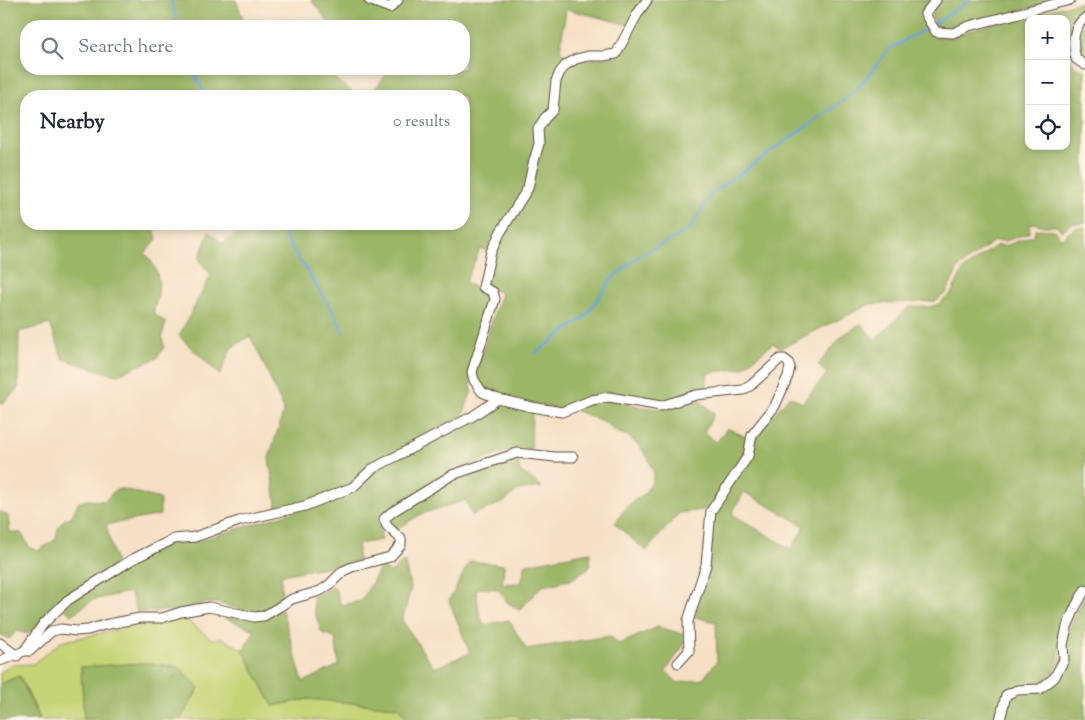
<!DOCTYPE html>
<meta charset="utf-8">
<style>
body{margin:0;font-family:"Sorts Mill Goudy",serif;background:#f2f2f3;color:#1f2937}
.controls{position:absolute;right:15px;top:15px;display:grid;overflow:hidden;border-radius:10px;box-shadow:0 2px 8px #0003}
.controls button{width:45px;height:45px;display:grid;place-items:center;padding:0;border:0;border-bottom:1px solid #e0e1e3;background:#fff;color:#1f2937;font:25px sans-serif}
.list{margin:0;padding:0;list-style:none}
h2{display:flex;justify-content:space-between;align-items:center;height:65px;margin:0;padding:0 20px;font-size:21px}
h2 small{font-size:16px;font-weight:400;color:#747a83}
.icon{flex:none;width:28px;height:28px;fill:none;stroke:currentColor;stroke-width:2;stroke-linecap:round;stroke-linejoin:round}
.map{position:relative;flex:none;width:1085px;height:720px;overflow:hidden}
.search{position:absolute;background:#fff;box-shadow:0 2px 8px #0003;left:20px;top:20px;width:450px;height:55px;display:flex;align-items:center;gap:12px;box-sizing:border-box;padding:0 18px;border-radius:20px;color:#747a83;font-size:19px}
.panel{position:absolute;background:#fff;box-shadow:0 2px 8px #0003;left:20px;top:90px;width:450px;height:140px;border-radius:20px}
.map>svg:first-child{display:block}
</style>
<div class="map">
<svg width="1085" height="720" viewBox="0 0 1085 720">
<rect width="100%" height="100%" fill="#fcf5e5"/>
<filter id="ink" filterUnits="userSpaceOnUse"><feTurbulence type="fractalNoise" baseFrequency=".02" numOctaves="2"/><feDisplacementMap in="SourceGraphic" scale="10" xChannelSelector="R" yChannelSelector="G"/><feConvolveMatrix kernelMatrix="1 2 1 2 8 2 1 2 1" color-interpolation-filters="sRGB"/></filter>
<filter id="wash" filterUnits="userSpaceOnUse"><feTurbulence type="fractalNoise" baseFrequency=".0096" numOctaves="4" result="noise"/><feDisplacementMap in="SourceGraphic" scale="20" xChannelSelector="R" yChannelSelector="G"/><feGaussianBlur stdDeviation="1.12" result="paint"/><feColorMatrix in="noise" values="0 0 0 0 0 0 0 0 0 0 0 0 0 0 0 0 0 1.4 0 .05"/><feComposite in="paint" operator="in"/></filter>
<g filter="url(#wash)">
<rect width="100%" height="100%" fill="#f6dfc5"/>
<g fill="#c5d476" stroke="#807f4a">
<polygon points="183,617 211,639 222,638 243,650 273,706 308,699 398,707 408,720 180,720 199,688 179,667 145,663 81,667 84,720 41,720 20,676 0,684 0,673 12,665 33,664 61,642 151,622"/>
<polygon points="516,715 524,720 470,720 471,718"/>
</g>
<g fill="#9cb667" stroke="#6c7042" fill-rule="evenodd">
<path d="M 0,0 L 236,0 L 246,26 L 26,26 L 26,69 L 262,69 L 324,71 L 358,96 L 26,96 L 26,224 L 153,224 L 157,239 L 145,253 C 163,274 160,289 153,313 L 166,323 L 162,335 L 164,347 L 157,358 L 116,375 L 63,359 L 50,324 L 19,332 L 18,389 L 0,405 Z"/>
<polygon points="311,0 365,0 377,8 401,0 643,0 629,25 566,9 560,51 571,58 562,65 552,108 541,118 527,188 488,251 480,249 465,283 484,291 491,297 469,373 472,391 463,415 371,467 349,484 331,494 277,509 269,458 284,410 262,360 250,336 231,348 220,375 179,336 211,275 199,259 209,232 223,244 247,224 464,224 464,96 369,96 386,75 379,69 464,69 464,26 332,26"/>
<path d="M 649,0 L 931,0 L 921,13 L 936,37 L 953,37 L 973,29 L 1085,1 L 1085,15 C 1074,22 1064,39 1068,53 C 1070,58 1073,63 1075,68 L 1085,69 L 1085,223 L 1072,223 L 1061,231 L 1058,226 L 1044,226 L 1034,223 L 1029,225 L 1030,232 L 1006,241 L 994,241 L 958,268 L 947,292 L 936,301 L 870,304 L 781,348 L 773,343 L 743,368 L 708,373 L 706,392 L 662,404 L 628,398 L 561,410 L 499,396 L 483,388 L 477,379 L 476,372 L 501,293 L 486,286 L 493,252 L 531,190 L 543,144 L 541,128 L 556,110 L 559,82 L 563,73 L 578,61 L 618,56 ZM 1029,19 L 1066,19 L 1066,146 L 1029,146 Z"/>
<polygon points="941,0 1055,0 953,31 938,29 931,15"/>
<polygon points="1085,21 1085,62 1077,56 1076,37"/>
<path d="M 1085,227 L 1085,373 L 1084,374 L 1085,376 L 1085,581 C 1075,602 1065,624 1060,647 C 1058,657 1059,667 1051,676 C 1040,689 1019,691 1005,695 L 998,720 L 524,720 L 516,715 L 472,718 L 470,720 L 408,720 L 398,707 L 308,699 L 273,706 L 243,650 L 255,630 L 225,618 L 226,613 L 241,618 L 282,610 L 303,682 L 339,665 L 335,637 L 322,633 L 314,611 L 313,597 L 334,586 L 341,605 L 361,601 L 381,567 L 391,573 L 404,561 L 411,588 L 402,620 L 434,668 L 470,653 L 449,601 L 470,561 L 504,565 L 502,584 L 521,583 L 526,564 L 590,552 L 590,567 L 570,580 L 542,586 L 519,610 L 507,602 L 498,589 L 476,588 L 479,613 L 484,625 L 509,620 L 526,649 L 610,636 L 619,644 L 658,627 L 683,634 L 683,646 L 666,671 L 678,683 L 703,679 L 717,661 L 716,622 L 695,617 L 704,582 L 714,512 L 755,436 L 790,396 L 802,403 L 827,374 L 818,365 L 843,335 L 861,324 L 875,340 L 909,307 L 929,307 L 939,304 L 951,294 L 963,270 L 997,245 L 1005,246 L 1034,235 L 1035,229 L 1055,230 L 1061,239 L 1075,228 ZM 744,492 L 805,526 L 791,549 L 732,514 Z"/>
<polygon points="698,398 714,414 704,432 716,443 727,428 746,437 745,455 710,509 679,513 646,551 615,524 622,513 632,502 643,495 652,482 654,473 648,458 641,448 628,436 616,432 605,422 575,410 594,402 610,399 642,407 660,409"/>
<polygon points="500,402 532,410 531,449 517,448 449,472 377,516 382,540 358,544 358,561 281,575 282,602 263,612 251,612 217,603 206,603 179,610 137,612 130,592 92,600 72,615 63,608 120,568 174,540 198,541 307,508"/>
<polygon points="519,455 519,470 542,487 518,490 504,502 472,515 466,500 421,514 395,530 389,525 389,519 453,476"/>
<polygon points="116,489 123,489 160,499 160,515 106,525 116,563 65,598 28,634 17,631 9,639 0,634 0,511 8,516 10,532 21,533 30,548 38,551 56,539 58,528 63,521 72,516 78,503 86,500 105,501"/>
<polygon points="1085,596 1085,720 1003,720 1009,697 1056,678 1070,627"/>
<polygon points="145,663 179,667 199,688 180,720 84,720 81,667"/>
<polygon points="19,676 40,720 0,720 0,684"/>
</g>
<g fill="none" stroke-linecap="round" stroke-linejoin="round">
<g stroke="#6ba3da" stroke-width="2.5">
<polyline points="171,0 178,26"/>
<polyline points="934,24 970,0"/>
<polyline points="192,69 206,96"/>
<polyline points="282,224 285,237 335,315 343,332"/>
<polyline points="536,353 587,315 611,279 640,255 688,231 711,194 855,92 889,49 929,27"/>
</g>
</g>
</g>
<g filter="url(#ink)">
<g fill="none" stroke-linecap="round" stroke-linejoin="round">
<defs>
<g id="minor">
<polyline points="369,0 390,8 398,0"/>
<polyline points="647,0 638,13 616,54 603,56 588,56 576,59 566,65 560,72 556,81 553,110 545,118 538,129 539,144 533,164 528,188 500,233 491,252 483,287 493,292 495,299 472,372 474,380 482,392 498,399 532,407 562,412 592,400 609,397 661,406 696,395 743,390 750,386 780,359 784,359 788,362 790,367 788,376 775,406 752,435 748,456 711,511 706,565 688,621 689,651 678,663"/>
<polyline points="936,0 925,14 936,32 953,33 969,26 1070,0"/>
<path d="M 1085,18 C 1072,27 1072,45 1076,59 L 1085,65"/>
<polyline points="0,643 17,656"/>
<polyline points="24,651 44,623 68,600 133,559 174,539 195,537 239,521 305,506 353,487 372,469 473,416 498,399"/>
<polyline points="0,661 24,651 30,651 52,631 61,629 76,631 88,630 104,625 140,618 162,618 181,612 209,607 254,617 264,616 292,599 320,591 329,585 343,571 352,567 390,557 401,545 401,539 387,526 384,519 392,512 452,475 517,453 555,457 573,457"/>
<polyline points="1000,720 1006,695 1017,690 1040,689 1054,678 1064,660 1063,645 1067,627 1076,606 1085,590"/>
</g>
</defs>
<use href="#minor" stroke="#574537" stroke-width="11"/>
<use href="#minor" stroke="#fff" stroke-width="9"/>
</g>
</g>
</svg>
<div class="controls">
<button>+</button>
<button>−</button>
<button><svg class="icon" aria-label="locate" viewBox="0 0 24 24"><circle cx="12" cy="12" r="6"/><path d="M12 2v4M12 18v4M2 12h4M18 12h4"/></svg></button>
</div>
<div class="search"><svg class="icon" aria-label="search" viewBox="0 0 24 24"><circle cx="10" cy="10" r="6"/><path d="M15 15l6 6"/></svg>Search here</div>
<section class="panel">
<h2>Nearby<small>0 results</small></h2>
<ul class="list">
</ul>
</section>
</div>
